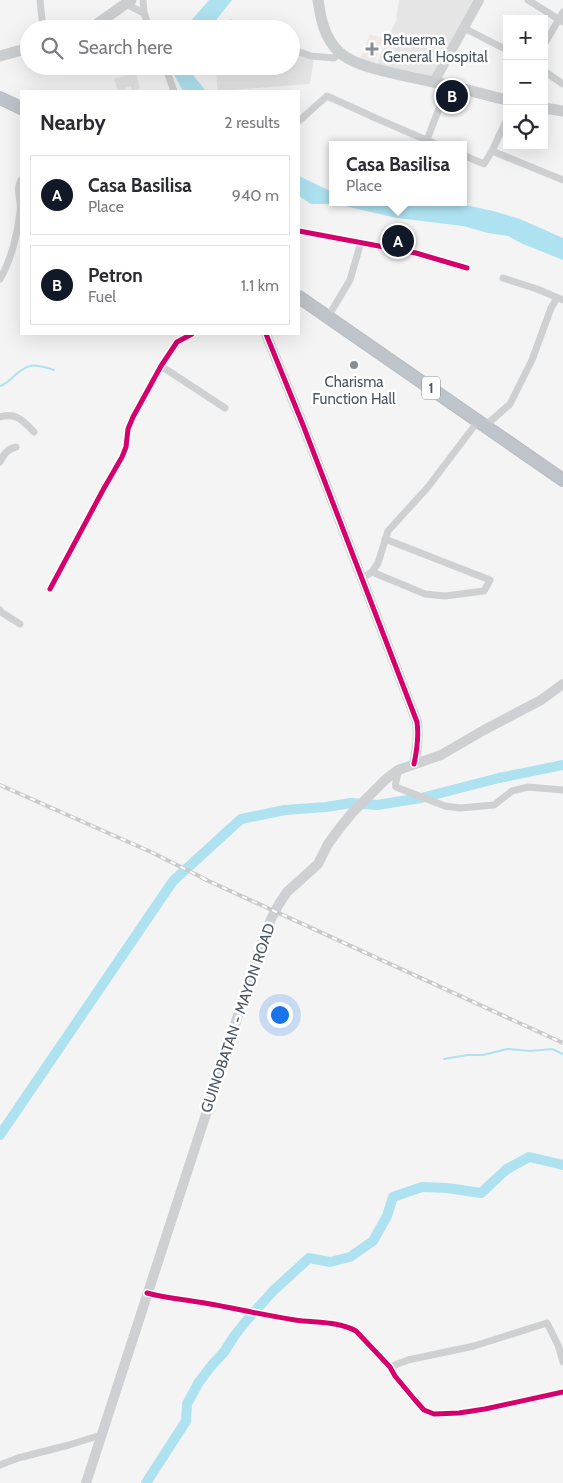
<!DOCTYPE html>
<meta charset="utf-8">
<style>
body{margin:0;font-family:Cabin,sans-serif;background:#f7f7f7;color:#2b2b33}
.controls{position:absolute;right:15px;top:15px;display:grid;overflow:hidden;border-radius:0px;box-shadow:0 5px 20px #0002}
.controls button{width:45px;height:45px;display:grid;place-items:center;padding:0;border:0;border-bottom:1px solid #e1e1e2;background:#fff;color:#2b2b33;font:25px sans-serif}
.you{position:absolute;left:279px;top:1014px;width:18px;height:18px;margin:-12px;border:4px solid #fff;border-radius:50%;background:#1a73e8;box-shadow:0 0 0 8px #1a73e833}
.badge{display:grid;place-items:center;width:32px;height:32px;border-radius:50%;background:#111827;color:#fff;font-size:16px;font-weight:700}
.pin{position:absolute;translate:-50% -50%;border:2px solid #fff;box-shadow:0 1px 5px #0006}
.popup{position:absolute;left:329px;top:141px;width:138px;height:65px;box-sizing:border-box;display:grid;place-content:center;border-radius:0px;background:#fff;filter:drop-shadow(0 1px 4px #0005);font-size:16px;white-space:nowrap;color:#7c7c81}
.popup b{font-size:19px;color:#2b2b33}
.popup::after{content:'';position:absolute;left:50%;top:100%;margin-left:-10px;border:10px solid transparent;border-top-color:#fff}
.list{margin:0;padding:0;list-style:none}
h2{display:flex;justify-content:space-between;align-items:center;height:65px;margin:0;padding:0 20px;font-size:21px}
h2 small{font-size:16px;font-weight:400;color:#7c7c81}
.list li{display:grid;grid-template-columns:32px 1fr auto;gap:15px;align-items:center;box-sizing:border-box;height:80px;margin:0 10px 10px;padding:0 10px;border:1px solid #e1e1e2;border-radius:0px}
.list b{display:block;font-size:19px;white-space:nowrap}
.list p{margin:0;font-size:16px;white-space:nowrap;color:#7c7c81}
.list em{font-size:16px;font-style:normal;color:#7c7c81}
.icon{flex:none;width:28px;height:28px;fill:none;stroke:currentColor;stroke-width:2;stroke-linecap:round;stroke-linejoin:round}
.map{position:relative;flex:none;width:563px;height:1483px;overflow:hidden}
.search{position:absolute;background:#fff;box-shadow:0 5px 20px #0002;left:20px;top:20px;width:280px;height:55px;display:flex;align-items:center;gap:12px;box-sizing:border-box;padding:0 18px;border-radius:28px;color:#7c7c81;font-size:19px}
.panel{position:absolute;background:#fff;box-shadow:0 5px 20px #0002;left:20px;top:90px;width:280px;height:245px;border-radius:0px}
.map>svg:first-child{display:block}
</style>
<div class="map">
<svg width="563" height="1483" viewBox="0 0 563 1483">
<rect width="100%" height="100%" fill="#f4f4f4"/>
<g fill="#e6e5e6">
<polygon points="399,0 473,0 430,79 376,65 396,21"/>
<polygon points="291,51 314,59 310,84 218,91 215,66 291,66"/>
<polygon points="136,73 140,89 132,91 131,86 125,88 126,91 118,91 114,79"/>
</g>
<polygon fill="#f1e7e6" points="370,34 384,39 374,65 360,59"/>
<g fill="#aee2f0">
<polygon points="209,0 232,0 209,29 184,29"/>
<polygon points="171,66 192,66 192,74 206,91 183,91 173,73"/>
<polygon points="299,176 328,190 333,191 333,202 433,202 461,204 493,211 520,219 563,238 563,260 523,244 508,236 488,233 463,226 397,218 336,204 311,204 299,196"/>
</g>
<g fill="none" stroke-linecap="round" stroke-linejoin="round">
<g stroke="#aee2f0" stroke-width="2">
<path d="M 0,386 C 6,384 9,381 13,377 C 29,362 34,364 54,370"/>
<polyline points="444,1059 467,1055 483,1055 507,1049 530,1051 552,1049 563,1054"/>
</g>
<g stroke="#aee2f0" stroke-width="10">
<polyline points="0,1135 173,881 241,819 285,810 326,807 351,803 377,805 421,798 499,778 563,765"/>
<polyline points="146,1483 186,1421 187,1404 199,1382 212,1365 224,1352 235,1335 247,1320 273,1291 309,1258 330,1262 350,1257 373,1241 387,1216 393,1197 422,1187 447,1188 481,1193 507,1169 529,1157 563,1165"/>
</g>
<defs>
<g id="highway">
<polyline points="0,98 21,108"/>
<polyline points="299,297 563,480"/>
</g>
</defs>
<use href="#highway" stroke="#b9bec3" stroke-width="14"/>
<g stroke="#ced0d2" stroke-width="7">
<polyline points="40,0 43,29"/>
<polyline points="143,0 144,13 150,29"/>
<polyline points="528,0 563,22"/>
<polyline points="126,4 144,13"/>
<polyline points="231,23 244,29"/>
<polyline points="464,28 507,50"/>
<polyline points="544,45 563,12"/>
<polyline points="291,49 311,56 334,58 340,53"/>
<polyline points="165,66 174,91"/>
<polyline points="544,71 563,84"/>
<polyline points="299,121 327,96 380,120 438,145"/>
<polyline points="425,145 448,85"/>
<polyline points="492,151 563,180"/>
<polyline points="463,155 484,164 492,151 507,119"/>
<polyline points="299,231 416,253 467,268"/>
<polyline points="503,278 537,289 563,300"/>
<path d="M 0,279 C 11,260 18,233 20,211 C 22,200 15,191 21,180"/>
<polyline points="328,317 350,280 361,242"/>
<polyline points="161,366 225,408"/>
<path d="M 0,417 C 17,412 23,421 34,432"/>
<polyline points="485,426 510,404 532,360 551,308 557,298"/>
<path d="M 0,462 C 4,454 7,449 16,447"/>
<polyline points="372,572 378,563 388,531 428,487 478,421"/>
<polyline points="361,579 372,572 425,594 445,596 484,591 490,580 385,539"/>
<polyline points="50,589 103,490 122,457 126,447 128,429 133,417 161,366 177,342 192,334"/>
<polyline points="0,610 1,612 20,624"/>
<path d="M 398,770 C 399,776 394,782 396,787 L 445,806 L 460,808 L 494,805 L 512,791 L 528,787 L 563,790"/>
<path d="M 147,1293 C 169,1299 193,1300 216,1305 C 242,1310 269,1316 295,1320 C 315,1323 339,1321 356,1331 L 390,1367 L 395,1376 L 415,1400 L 424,1410 L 434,1414 L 459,1413 L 485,1409 L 563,1392"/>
<polyline points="390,1367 408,1360 474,1346 547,1323 558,1345 563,1362"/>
<polyline points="0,1465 18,1458 69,1445 101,1435"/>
</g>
<g stroke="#ced0d4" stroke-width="10">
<polyline points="434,82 479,0"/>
<path d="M 266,334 L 303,425 L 417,722 C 419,736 417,750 414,764"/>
<polyline points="86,1483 259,951 271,919 279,904 287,892 318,864 328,844 339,829 352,813 386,779 398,770 441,755 484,730 541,700 563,684"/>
</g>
<g stroke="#caced1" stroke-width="11">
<path d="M 318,0 C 321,20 324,37 339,52 C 357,69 408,76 433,82 C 458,87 482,94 507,100"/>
<polyline points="90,29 131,0"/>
<polyline points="0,56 29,48"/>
<polyline points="544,108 563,111"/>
</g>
<use href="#highway" stroke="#bec4c9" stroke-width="12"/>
<defs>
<g id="rail">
<polyline points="0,785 151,852 207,880"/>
<polyline points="202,878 563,1043"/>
</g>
</defs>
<use href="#rail" stroke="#c9cacc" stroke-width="4"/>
<use href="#rail" stroke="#fff" stroke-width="2" stroke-dasharray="5.5" stroke-linecap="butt"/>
<defs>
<g id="cycleway">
<polyline points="299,231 416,253 467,268"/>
<path d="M 266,334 L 303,425 L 417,722 C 419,736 417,750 414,764"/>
<polyline points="50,589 103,490 122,457 126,447 128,429 133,417 161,366 177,342 192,334"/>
<path d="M 147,1293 C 169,1299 193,1300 216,1305 C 242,1310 269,1316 295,1320 C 315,1323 339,1321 356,1331 L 390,1367 L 395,1376 L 415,1400 L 424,1410 L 434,1414 L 459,1413 L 485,1409 L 563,1392"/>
</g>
</defs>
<use href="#cycleway" stroke="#fff" stroke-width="8"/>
<use href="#cycleway" stroke="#d6006c" stroke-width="5"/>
</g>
<g fill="#868d94" stroke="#fff" stroke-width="2">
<path d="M369.5 41.5h5v5h5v5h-5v5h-5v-5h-5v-5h5z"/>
<circle cx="354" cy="365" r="5"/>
</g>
<g text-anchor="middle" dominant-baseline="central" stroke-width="5" stroke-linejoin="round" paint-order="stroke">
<rect fill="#fff" stroke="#808990" stroke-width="1" x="422" y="376.5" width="18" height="23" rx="4"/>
<g font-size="14" font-weight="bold" fill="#4a5661">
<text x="431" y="388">1</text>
</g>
<g font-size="15" fill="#4a5661" stroke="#fff" text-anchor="start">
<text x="383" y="40">Retuerma<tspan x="383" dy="17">General Hospital</tspan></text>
<text x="354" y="382" text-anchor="middle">Charisma<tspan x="354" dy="17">Function Hall</tspan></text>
</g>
<g font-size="15" fill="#4a5661" stroke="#fff">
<text transform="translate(238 1018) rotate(-71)">GUINOBATAN - MAYON ROAD</text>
</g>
</g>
</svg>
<div class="controls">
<button>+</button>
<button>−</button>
<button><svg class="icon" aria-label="locate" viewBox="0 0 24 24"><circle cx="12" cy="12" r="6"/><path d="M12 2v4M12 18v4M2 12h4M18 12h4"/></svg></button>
</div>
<div class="you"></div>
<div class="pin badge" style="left:398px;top:241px">A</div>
<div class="popup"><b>Casa Basilisa</b>Place</div>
<div class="pin badge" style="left:452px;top:96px">B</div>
<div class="search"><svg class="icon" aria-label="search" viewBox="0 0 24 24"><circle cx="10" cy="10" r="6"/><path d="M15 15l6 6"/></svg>Search here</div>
<section class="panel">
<h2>Nearby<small>2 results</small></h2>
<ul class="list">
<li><span class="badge">A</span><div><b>Casa Basilisa</b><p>Place</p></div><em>940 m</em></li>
<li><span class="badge">B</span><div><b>Petron</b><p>Fuel</p></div><em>1.1 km</em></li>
</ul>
</section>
</div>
